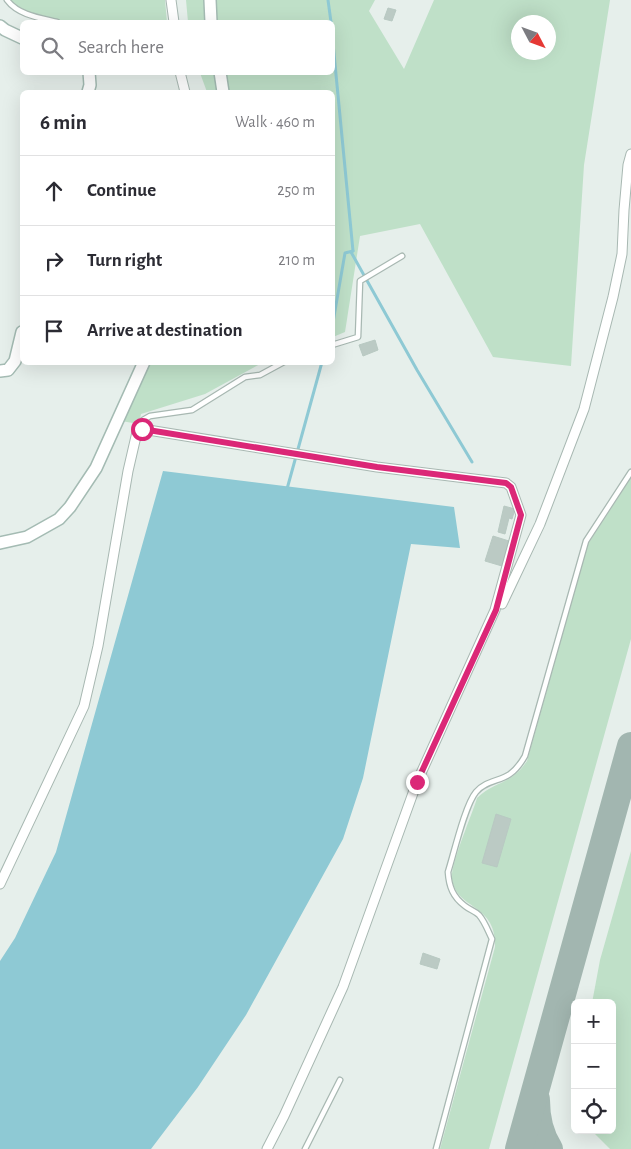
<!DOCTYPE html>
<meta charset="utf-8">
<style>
body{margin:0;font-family:"Alegreya Sans",sans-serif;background:#f2f2f3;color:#2b2b33}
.controls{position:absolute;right:15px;bottom:15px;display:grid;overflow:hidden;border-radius:8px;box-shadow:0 5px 20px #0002}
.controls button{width:45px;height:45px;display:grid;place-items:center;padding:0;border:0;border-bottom:1px solid #e1e1e2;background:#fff;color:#2b2b33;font:25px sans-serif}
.compass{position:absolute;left:511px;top:15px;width:45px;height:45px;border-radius:50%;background:#fff;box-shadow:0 5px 20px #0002;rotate:131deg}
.stop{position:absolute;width:15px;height:15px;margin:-11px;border:4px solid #db2777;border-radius:50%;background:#fff}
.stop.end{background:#db2777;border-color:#fff;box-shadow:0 1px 5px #0008}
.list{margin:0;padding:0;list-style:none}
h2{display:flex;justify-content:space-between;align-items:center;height:65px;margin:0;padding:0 20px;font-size:21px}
h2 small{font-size:16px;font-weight:400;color:#7c7c81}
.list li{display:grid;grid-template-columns:32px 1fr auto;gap:15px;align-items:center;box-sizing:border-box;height:70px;padding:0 20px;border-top:1px solid #e1e1e2}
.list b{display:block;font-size:19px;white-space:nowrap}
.list em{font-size:16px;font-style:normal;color:#7c7c81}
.icon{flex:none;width:28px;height:28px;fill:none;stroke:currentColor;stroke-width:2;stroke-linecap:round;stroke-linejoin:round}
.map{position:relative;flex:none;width:631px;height:1149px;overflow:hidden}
.search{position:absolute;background:#fff;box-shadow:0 5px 20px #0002;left:20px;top:20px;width:315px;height:55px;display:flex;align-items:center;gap:12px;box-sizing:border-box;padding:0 18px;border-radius:8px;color:#7c7c81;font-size:19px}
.panel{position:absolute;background:#fff;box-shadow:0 5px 20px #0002;left:20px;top:90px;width:315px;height:275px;border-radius:8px}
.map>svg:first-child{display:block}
</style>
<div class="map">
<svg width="631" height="1149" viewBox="0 0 631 1149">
<rect width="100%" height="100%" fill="#e6efeb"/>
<g fill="#bfe0c8" fill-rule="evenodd">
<polygon points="7,0 165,0 167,22 41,22"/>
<path d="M 186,0 L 375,0 L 369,11 L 404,69 L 434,0 L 610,0 L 584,165 L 571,366 L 493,357 L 420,224 L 360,236 L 345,332 L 333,337 L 332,92 L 207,92 L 200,73 L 332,72 L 332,22 L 188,22 ZM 518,22 L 548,22 L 548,52 L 518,52 Z"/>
<polygon points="147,363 262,363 205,394 141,414 139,424 121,421"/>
<path d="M 631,478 L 631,639 L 489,1149 L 440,1149 L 495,947 C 497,903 456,910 452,879 C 450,865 472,815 477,798 C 495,781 511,785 527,761 L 588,544 Z"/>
<polygon points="631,851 631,1149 610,1149 591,1130 612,1130 612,1003 592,1003 600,960"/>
</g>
<polygon fill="#8ec9d4" points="163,471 454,507 460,548 411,544 363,778 343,839 246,1015 198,1087 151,1149 0,1149 0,961 15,938 56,852"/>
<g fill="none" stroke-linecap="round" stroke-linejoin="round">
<g stroke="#8ec9d4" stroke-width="3">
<polyline points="328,0 331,22"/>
<polyline points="332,33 353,251 351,252 417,370 472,462"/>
<polyline points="332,328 345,253 353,251"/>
<polyline points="287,489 322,362"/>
</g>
<g stroke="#a2b6b0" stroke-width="28">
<path d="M 536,1100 C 536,1117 540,1135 549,1149"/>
<polyline points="519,1149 631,746"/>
</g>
</g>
<g fill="#bbcac4" stroke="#b8c9c2">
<polygon points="388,8 396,10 392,21 384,19"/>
<polygon points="375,340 378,350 363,356 359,345"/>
<polygon points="504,506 515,509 512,519 509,518 505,534 498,532"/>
<polygon points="493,536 509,541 502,566 485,561"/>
<polygon points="496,814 511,819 497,867 482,863"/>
<polygon points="423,953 440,959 437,969 420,964"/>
</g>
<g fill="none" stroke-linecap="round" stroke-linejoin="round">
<defs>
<g id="lane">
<path d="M 7,0 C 18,15 40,18 57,22"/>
<polyline points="332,345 358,337 360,281 402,256"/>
<polyline points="142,429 143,420 150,416 192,410 245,377 260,375 284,362"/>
<polyline points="305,1149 340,1080"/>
<path d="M 436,1149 L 492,939 C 488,931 485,922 479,915 C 475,911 470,910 465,906 C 453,897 449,887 448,872 C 454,853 465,805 476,792 C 485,781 500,781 510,774 C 517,769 521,763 525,756 L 586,541 L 631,472"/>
</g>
<g id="street">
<polyline points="171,0 174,22"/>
<polyline points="180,72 185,92"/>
<polyline points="502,604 540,524 584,409 613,297 622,254 624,210 628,165 631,154"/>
<polyline points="0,884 84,706 98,646 128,471 137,432 142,429 377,467 506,483 511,487 521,515 495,610 417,782 343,987 284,1116 267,1149"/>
</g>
<g id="secondary">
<polyline points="210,0 211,22"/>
<polyline points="0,26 5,30 22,38"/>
<polyline points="220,72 223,92"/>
<polyline points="88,92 90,85 89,72"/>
<polyline points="0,371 8,370 15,361 22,332"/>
<polyline points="0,543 27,537 59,519 70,507 96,468 144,362"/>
</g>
</defs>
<use href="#lane" stroke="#a8b8b2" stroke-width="7"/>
<use href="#street" stroke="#a8b8b2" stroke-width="11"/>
<use href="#secondary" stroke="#a4bbb3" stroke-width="14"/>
<use href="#lane" stroke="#fff" stroke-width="4.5"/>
<use href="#street" stroke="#fff" stroke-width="9"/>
<use href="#secondary" stroke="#fff" stroke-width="11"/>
</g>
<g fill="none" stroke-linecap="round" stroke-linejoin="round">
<polyline stroke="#db2777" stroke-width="6" points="142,429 377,467 506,483 511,487 521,515 496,610 417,782"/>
</g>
</svg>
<div class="controls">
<button>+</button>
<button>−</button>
<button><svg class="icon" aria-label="locate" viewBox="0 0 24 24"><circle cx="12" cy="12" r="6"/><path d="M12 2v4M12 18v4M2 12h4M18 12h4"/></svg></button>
</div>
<svg class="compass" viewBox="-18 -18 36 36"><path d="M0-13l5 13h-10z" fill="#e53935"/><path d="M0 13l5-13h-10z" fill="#7c7c81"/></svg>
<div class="stop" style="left:142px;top:429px"></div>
<div class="stop end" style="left:417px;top:782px"></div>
<div class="search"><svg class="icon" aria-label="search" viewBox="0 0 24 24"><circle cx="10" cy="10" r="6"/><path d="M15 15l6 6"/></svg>Search here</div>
<section class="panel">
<h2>6 min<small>Walk · 460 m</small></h2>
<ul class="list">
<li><svg class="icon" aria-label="ahead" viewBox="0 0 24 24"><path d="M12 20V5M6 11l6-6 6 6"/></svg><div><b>Continue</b></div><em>250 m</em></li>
<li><svg class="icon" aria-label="right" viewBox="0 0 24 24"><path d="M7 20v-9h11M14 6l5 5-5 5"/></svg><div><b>Turn right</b></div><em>210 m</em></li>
<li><svg class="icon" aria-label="arrive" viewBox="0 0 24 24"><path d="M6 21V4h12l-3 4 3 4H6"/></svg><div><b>Arrive at destination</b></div></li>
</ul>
</section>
</div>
